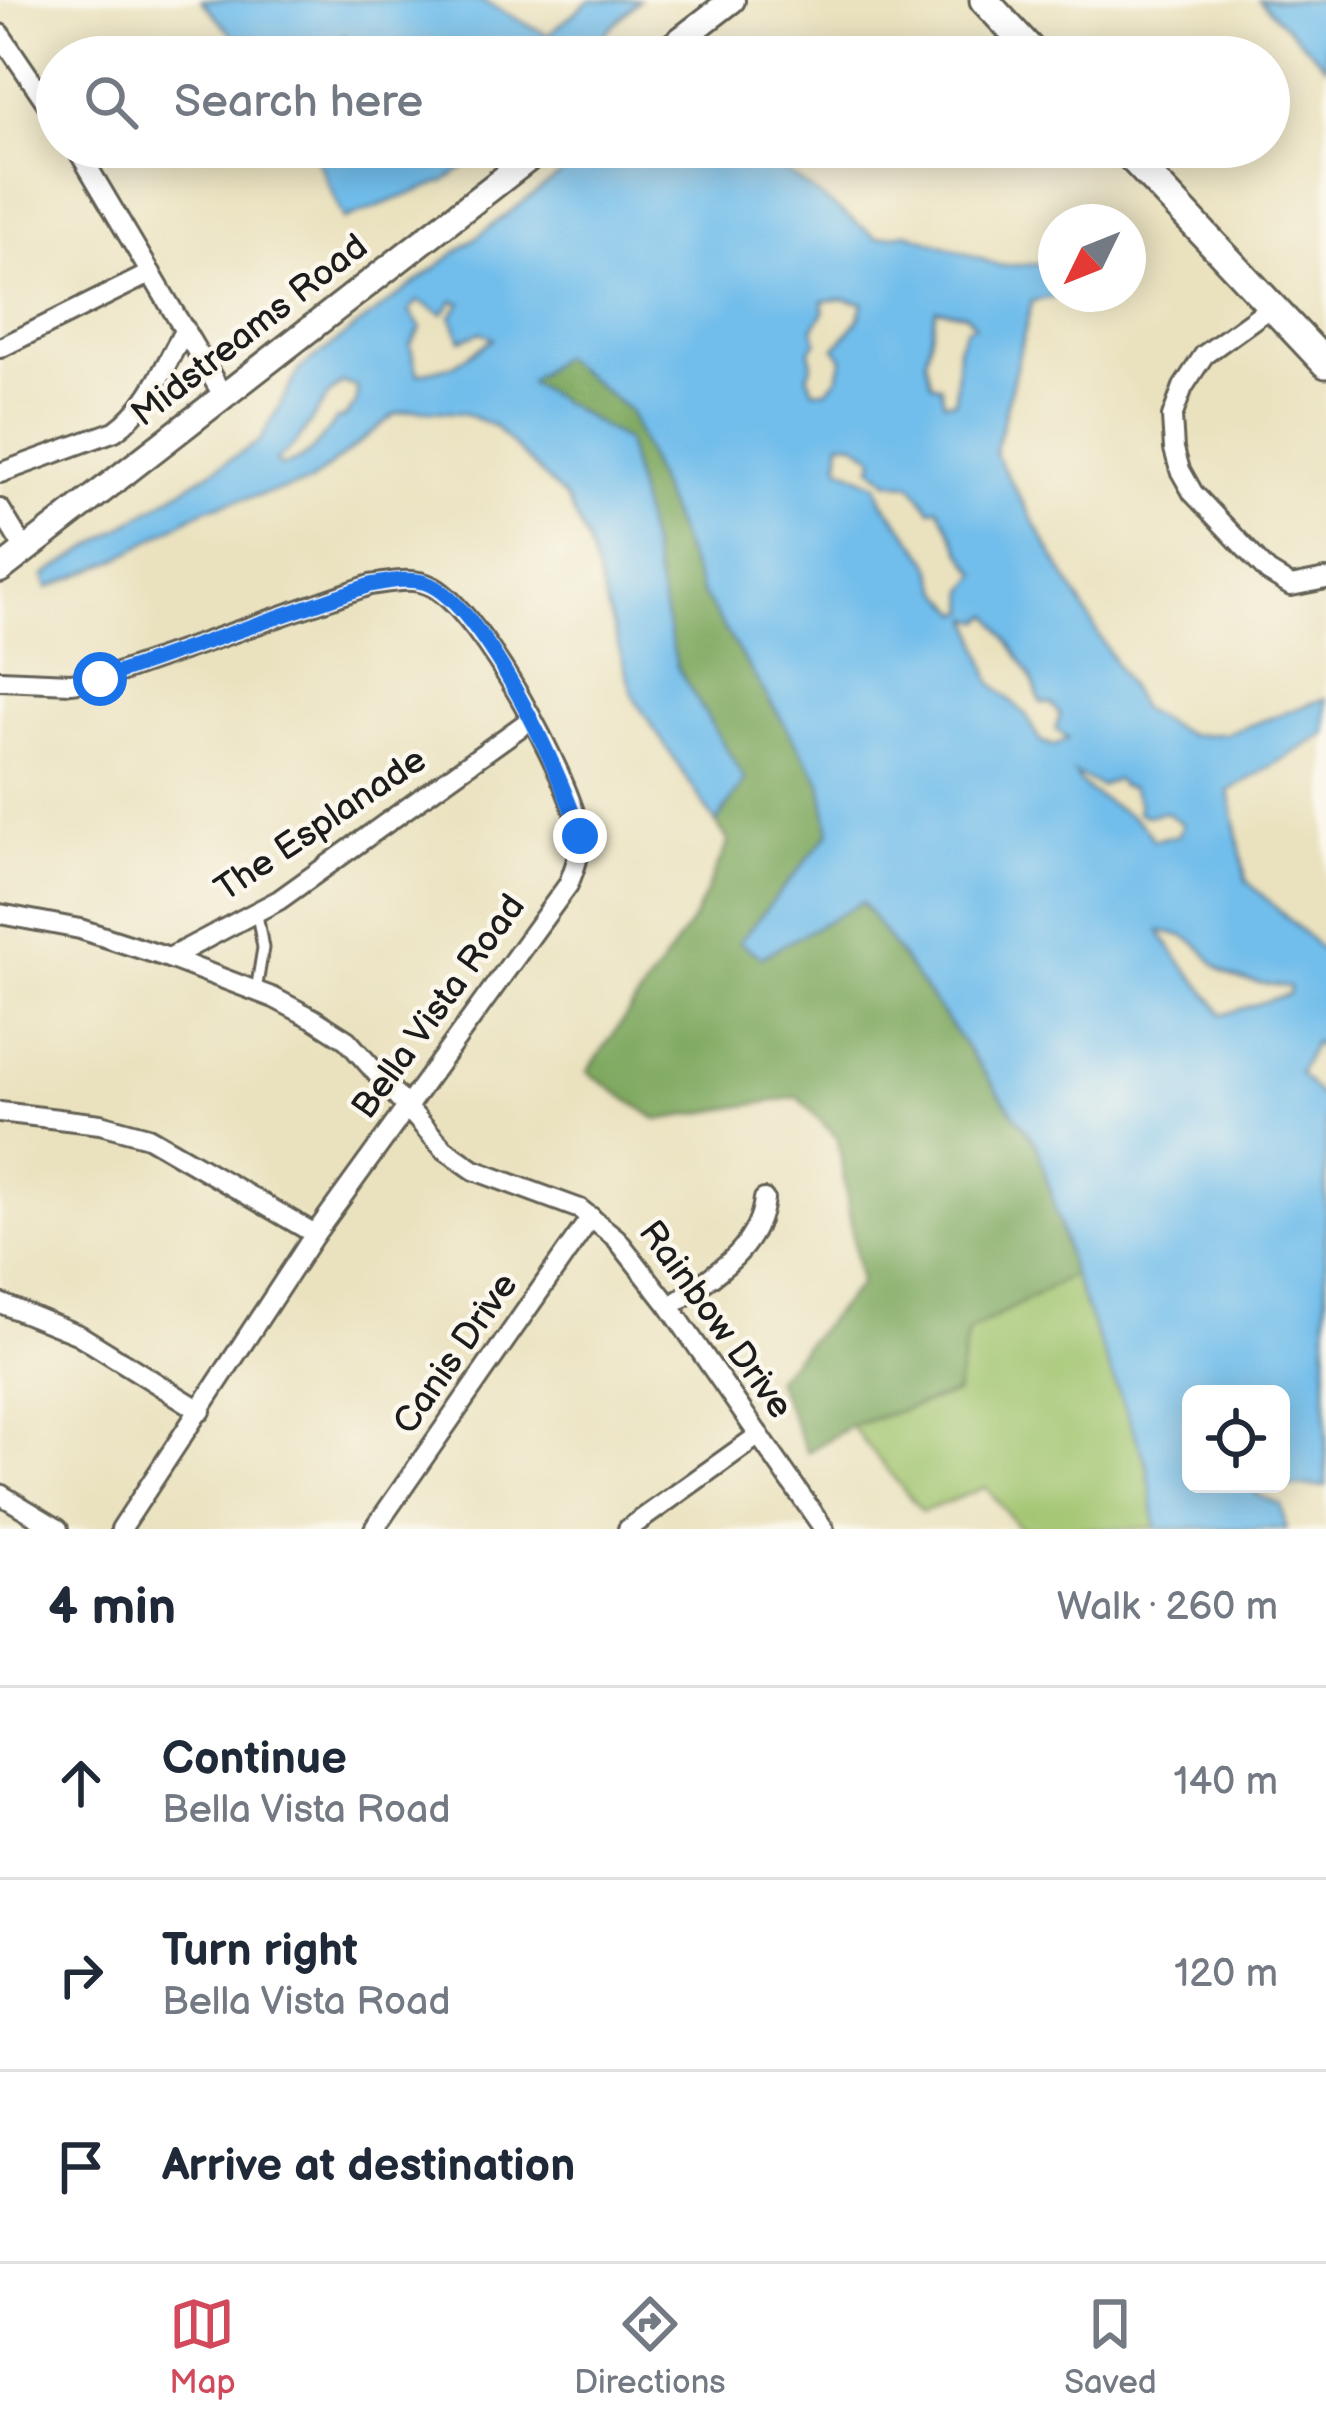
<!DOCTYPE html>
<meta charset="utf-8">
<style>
body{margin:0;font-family:"Balsamiq Sans",sans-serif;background:#f2f2f3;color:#1f2937}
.controls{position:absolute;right:36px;bottom:36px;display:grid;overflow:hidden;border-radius:18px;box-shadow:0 6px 30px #0003}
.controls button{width:108px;height:108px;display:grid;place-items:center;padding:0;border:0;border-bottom:3px solid #e0e1e3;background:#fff;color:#1f2937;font:60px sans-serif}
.compass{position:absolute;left:1038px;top:204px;width:108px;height:108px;border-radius:50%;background:#fff;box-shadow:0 6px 30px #0003;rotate:227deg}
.stop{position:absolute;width:36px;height:36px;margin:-27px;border:9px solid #1a73e8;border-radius:50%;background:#fff}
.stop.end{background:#1a73e8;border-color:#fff;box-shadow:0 3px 12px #0008}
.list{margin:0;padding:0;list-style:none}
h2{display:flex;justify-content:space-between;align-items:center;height:156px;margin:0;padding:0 48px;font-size:51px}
h2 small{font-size:39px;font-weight:400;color:#747a83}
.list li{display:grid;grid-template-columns:78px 1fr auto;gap:36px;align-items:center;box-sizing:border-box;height:192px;padding:0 48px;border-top:3px solid #e0e1e3}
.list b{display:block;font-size:45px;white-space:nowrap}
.list p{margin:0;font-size:39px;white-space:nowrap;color:#747a83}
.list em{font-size:39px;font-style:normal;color:#747a83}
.icon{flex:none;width:66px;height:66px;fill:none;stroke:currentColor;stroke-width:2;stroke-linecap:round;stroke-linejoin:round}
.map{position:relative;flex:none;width:1326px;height:1529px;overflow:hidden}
.search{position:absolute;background:#fff;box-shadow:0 6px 30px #0003;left:36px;right:36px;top:36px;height:132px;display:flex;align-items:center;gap:30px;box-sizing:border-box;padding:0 42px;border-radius:66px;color:#747a83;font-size:45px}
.sheet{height:732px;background:#fff}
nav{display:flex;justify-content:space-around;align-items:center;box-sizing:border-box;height:168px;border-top:3px solid #e0e1e3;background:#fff;font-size:33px;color:#747a83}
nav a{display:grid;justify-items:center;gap:6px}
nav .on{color:#d1495b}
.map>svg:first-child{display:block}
</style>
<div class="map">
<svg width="1326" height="1529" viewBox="0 0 1326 1529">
<rect width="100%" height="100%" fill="#fbf7ec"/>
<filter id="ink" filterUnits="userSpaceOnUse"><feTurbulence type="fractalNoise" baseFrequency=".00833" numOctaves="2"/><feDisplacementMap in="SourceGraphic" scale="24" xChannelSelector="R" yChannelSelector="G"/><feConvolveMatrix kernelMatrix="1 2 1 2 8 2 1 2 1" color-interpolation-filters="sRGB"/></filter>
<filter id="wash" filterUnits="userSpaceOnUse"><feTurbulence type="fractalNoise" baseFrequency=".004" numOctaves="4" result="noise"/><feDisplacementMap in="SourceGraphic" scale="48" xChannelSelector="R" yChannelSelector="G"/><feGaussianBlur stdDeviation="2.7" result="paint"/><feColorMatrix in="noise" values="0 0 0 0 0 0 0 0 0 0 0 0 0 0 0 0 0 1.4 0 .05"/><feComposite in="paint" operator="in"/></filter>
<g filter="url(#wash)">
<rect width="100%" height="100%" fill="#eae2bf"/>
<polygon fill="#9fc36c" stroke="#5e7044" stroke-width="3" points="1073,1275 1148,1467 1156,1529 1020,1529 986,1487 922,1512 851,1426 956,1393 968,1332"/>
<polygon fill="#7fa960" stroke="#4e623e" stroke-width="3" points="560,355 629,410 702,593 821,782 830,832 740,941 761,957 861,901 1038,1147 1073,1275 968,1332 956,1393 851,1426 807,1452 775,1379 860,1284 838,1139 798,1097 658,1120 587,1072 694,918 729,841 716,823 745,780 677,667 626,441 528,382"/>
<g fill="#71bdeb" stroke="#466c84" stroke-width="3" fill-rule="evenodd">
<polygon points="201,0 480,0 548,35 590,0 639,0 588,51 592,57 364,57 342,33 353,57 252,57"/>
<polygon points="1259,0 1326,0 1326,66"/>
<polygon points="312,147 493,147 445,181 344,219"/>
<path d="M 556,147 L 752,147 L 877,238 L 907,233 L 1001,266 L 1056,263 L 1056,294 L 1070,294 L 1032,301 L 995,454 L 1142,710 L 1188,735 L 1226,734 L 1326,698 L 1326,734 L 1229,791 L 1246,880 L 1326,954 L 1326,1051 L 1314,1042 L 1299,1073 L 1326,1103 L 1326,1486 L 1255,1487 L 1257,1495 L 1281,1505 L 1286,1529 L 1156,1529 L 1148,1467 L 1073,1275 L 1038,1147 L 862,902 L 761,957 L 739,942 L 830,832 L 821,782 L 702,593 L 629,410 L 560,356 L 529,382 L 626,441 L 677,667 L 745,780 L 716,823 L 634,698 L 587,541 L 567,500 L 494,426 L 463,413 L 413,410 L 395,414 L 309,483 L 207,508 L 116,560 L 48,588 L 44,576 L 260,441 L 300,369 L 569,168 ZM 843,299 L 863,303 L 859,319 L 835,348 L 843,358 L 838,377 L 827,390 L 814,390 L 807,375 L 812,365 L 810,350 L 817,342 L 813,328 L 824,312 L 823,301 ZM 418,301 L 443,314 L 453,301 L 461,303 L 451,316 L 461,340 L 481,332 L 493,339 L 454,365 L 418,374 L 410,345 L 421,328 L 409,311 ZM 936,309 L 966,314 L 975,325 L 966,328 L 958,348 L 955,401 L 944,402 L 941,386 L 931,383 L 926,359 ZM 342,383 L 357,387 L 356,404 L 344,418 L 337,419 C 320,440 310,461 280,466 L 276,461 L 297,442 L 330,393 ZM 841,441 L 855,443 L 875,457 L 872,467 L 888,481 L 912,485 L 931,510 L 938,507 C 953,531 960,555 978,574 L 966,591 L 968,611 L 961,613 L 941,591 L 929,560 L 883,502 L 877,485 L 839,466 ZM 991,615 C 1004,635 1019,655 1030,675 C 1034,682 1037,694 1041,703 L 1051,704 L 1060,715 L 1056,729 L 1068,739 L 1054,746 L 1040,741 L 1027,716 L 991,682 L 971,618 L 982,621 ZM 1074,773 L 1100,786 L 1116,779 L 1121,786 L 1132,788 L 1139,804 L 1137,812 L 1146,816 L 1165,812 L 1183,824 L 1178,836 L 1153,840 C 1137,807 1091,805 1074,773 ZM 1160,931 C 1212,937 1201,963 1232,976 C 1248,983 1272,984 1290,987 L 1289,994 L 1222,1015 C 1205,984 1177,964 1160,931 ZM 1191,1394 L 1281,1394 L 1281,1484 L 1191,1484 Z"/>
</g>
</g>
<g filter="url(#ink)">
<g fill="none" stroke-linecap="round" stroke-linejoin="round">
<defs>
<polyline id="service" points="256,991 263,948 257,914"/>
<g id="minor">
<polyline points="0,34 57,118"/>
<polyline points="76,147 224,397"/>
<polyline points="1272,306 1204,355 1183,387 1172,417 1174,449 1180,470 1193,493 1268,572 1291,586 1326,579"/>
<polyline points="0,348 151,273"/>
<path d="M 0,473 L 115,431 C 149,407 165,365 185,329"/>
<polyline points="0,509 25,550"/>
<path d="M 0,680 L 71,683 L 100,679 L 370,585 C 391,582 414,576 433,587 C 482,614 569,776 579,831 C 582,850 575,868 568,885 L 315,1234 L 121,1529"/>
<polyline points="0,914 80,929 169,958 279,900 530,720"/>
<polyline points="169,958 274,998 314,1019 347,1040 444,1149 474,1170 580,1209 616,1238 670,1307 824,1529"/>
<polyline points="0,1112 100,1124 148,1137 315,1234"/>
<polyline points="0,1303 79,1335 201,1411"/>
<path d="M 670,1307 C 710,1276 758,1253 764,1199"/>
<polyline points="0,1494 58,1529"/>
<polyline points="374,1529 591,1217"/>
<polyline points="628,1529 759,1435"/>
</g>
<g id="tertiary">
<polyline points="658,57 732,0"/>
<polyline points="0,570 544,147"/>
</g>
<g id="secondary">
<polyline points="984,0 1037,57"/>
<polyline points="1122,147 1326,364"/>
</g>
</defs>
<use href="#service" stroke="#646155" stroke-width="15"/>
<use href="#minor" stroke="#646155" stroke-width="24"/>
<use href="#tertiary" stroke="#646155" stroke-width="30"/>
<use href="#secondary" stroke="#646155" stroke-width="33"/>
<use href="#service" stroke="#fff" stroke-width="9"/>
<use href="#minor" stroke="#fff" stroke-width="18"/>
<use href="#tertiary" stroke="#fff" stroke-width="24"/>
<use href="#secondary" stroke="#fff" stroke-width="27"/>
</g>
</g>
<g fill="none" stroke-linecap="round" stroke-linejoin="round" filter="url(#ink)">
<path stroke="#1a73e8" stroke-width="15" d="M 100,679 L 370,585 C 388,582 408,577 426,583 C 483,604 564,777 580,836"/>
</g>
<g text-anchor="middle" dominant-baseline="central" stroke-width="9" stroke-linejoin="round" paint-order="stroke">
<g font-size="36" fill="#1c1c1c" stroke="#fbf7ec">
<text transform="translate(250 331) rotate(-38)">Midstreams Road</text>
<text transform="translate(321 825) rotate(-34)">The Esplanade</text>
<text transform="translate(439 1007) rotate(-54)">Bella Vista Road</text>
<text transform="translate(715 1320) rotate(54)">Rainbow Drive</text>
<text transform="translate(456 1354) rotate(-55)">Canis Drive</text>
</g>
</g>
</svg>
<div class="controls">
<button><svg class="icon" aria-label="locate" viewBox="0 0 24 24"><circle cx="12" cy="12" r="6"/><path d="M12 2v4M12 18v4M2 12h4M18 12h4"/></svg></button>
</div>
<svg class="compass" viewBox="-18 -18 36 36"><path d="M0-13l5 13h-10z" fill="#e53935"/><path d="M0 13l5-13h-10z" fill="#747a83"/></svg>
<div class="stop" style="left:100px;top:679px"></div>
<div class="stop end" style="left:580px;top:836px"></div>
<div class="search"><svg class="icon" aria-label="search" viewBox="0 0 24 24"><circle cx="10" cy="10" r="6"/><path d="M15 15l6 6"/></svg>Search here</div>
</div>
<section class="sheet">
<h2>4 min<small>Walk · 260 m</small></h2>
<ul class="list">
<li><svg class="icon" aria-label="ahead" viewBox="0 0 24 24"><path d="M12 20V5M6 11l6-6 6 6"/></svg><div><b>Continue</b><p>Bella Vista Road</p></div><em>140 m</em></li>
<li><svg class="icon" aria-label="right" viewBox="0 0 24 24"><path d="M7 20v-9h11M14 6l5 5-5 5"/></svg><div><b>Turn right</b><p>Bella Vista Road</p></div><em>120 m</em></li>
<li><svg class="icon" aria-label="arrive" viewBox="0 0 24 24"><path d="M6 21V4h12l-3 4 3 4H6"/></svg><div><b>Arrive at destination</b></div></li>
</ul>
</section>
<nav>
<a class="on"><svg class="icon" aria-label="map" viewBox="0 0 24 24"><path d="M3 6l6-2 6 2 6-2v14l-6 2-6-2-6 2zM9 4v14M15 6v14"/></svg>Map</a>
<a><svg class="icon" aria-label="directions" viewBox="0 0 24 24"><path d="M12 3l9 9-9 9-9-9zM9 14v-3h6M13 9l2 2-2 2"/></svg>Directions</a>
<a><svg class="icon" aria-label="saved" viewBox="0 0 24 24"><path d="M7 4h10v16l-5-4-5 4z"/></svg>Saved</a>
</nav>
